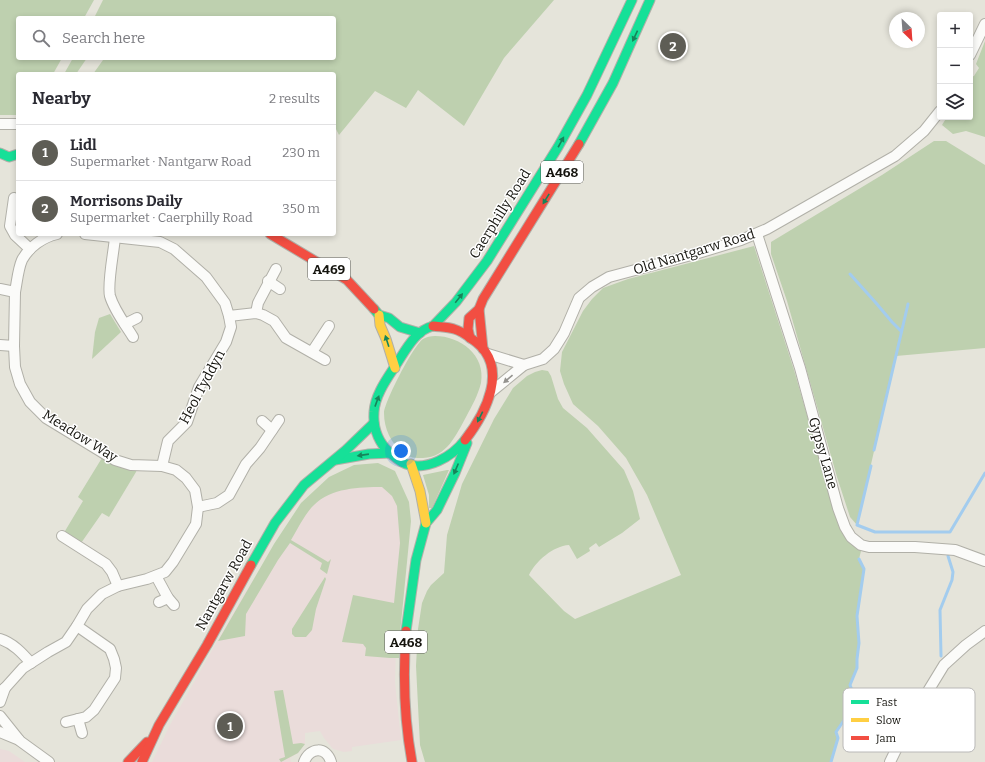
<!DOCTYPE html>
<meta charset="utf-8">
<style>
body{margin:0;font-family:Bitter,serif;background:#f2f2f3;color:#2b2b33}
.controls{position:absolute;right:12px;top:12px;display:grid;overflow:hidden;border-radius:4px;box-shadow:0 2px 6px #0003}
.controls button{width:36px;height:36px;display:grid;place-items:center;padding:0;border:0;border-bottom:1px solid #e1e1e2;background:#fff;color:#2b2b33;font:20px sans-serif}
.compass{position:absolute;left:889px;top:12px;width:36px;height:36px;border-radius:50%;background:#fff;box-shadow:0 2px 6px #0003;rotate:155deg}
.you{position:absolute;left:401px;top:451px;width:14px;height:14px;margin:-10px;border:3px solid #fff;border-radius:50%;background:#1a73e8;box-shadow:0 0 0 6px #1a73e833}
.badge{display:grid;place-items:center;width:26px;height:26px;border-radius:50%;background:#5e5d55;color:#fff;font-size:13px;font-weight:700}
.pin{position:absolute;translate:-50% -50%;border:2px solid #fff;box-shadow:0 1px 4px #0006}
.list{margin:0;padding:0;list-style:none}
h2{display:flex;justify-content:space-between;align-items:center;height:52px;margin:0;padding:0 16px;font-size:17px}
h2 small{font-size:13px;font-weight:400;color:#7c7c81}
.list li{display:grid;grid-template-columns:26px 1fr auto;gap:12px;align-items:center;box-sizing:border-box;height:56px;padding:0 16px;border-top:1px solid #e1e1e2}
.list b{display:block;font-size:15px;white-space:nowrap}
.list p{margin:0;font-size:13px;white-space:nowrap;color:#7c7c81}
.list em{font-size:13px;font-style:normal;color:#7c7c81}
.icon{flex:none;width:22px;height:22px;fill:none;stroke:currentColor;stroke-width:2;stroke-linecap:round;stroke-linejoin:round}
.map{position:relative;flex:none;width:985px;height:762px;overflow:hidden}
.search{position:absolute;background:#fff;box-shadow:0 2px 6px #0003;left:16px;top:16px;width:320px;height:44px;display:flex;align-items:center;gap:10px;box-sizing:border-box;padding:0 14px;border-radius:4px;color:#7c7c81;font-size:15px}
.panel{position:absolute;background:#fff;box-shadow:0 2px 6px #0003;left:16px;top:72px;width:320px;height:164px;border-radius:4px}
.map>svg:first-child{display:block}
</style>
<div class="map">
<svg width="985" height="762" viewBox="0 0 985 762">
<rect width="100%" height="100%" fill="#e5e4da"/>
<g fill="#eadcda">
<polygon points="377,466 406,512 396,646 395,682 401,740 352,747 352,751 344,752 333,749 324,738 320,731 305,733 305,744 298,753 290,758 291,762 152,762 171,723 244,594 307,500"/>
<polygon points="0,749 9,751 25,762 0,762"/>
</g>
<g fill="#bed0af">
<polygon points="0,0 94,0 84,18 18,18 18,58 62,58 53,74 18,74 18,115 0,115"/>
<polygon points="103,0 554,0 504,58 464,126 418,90 406,108 375,91 339,135 334,125 334,74 93,74 103,60 100,58 334,58 334,18 94,18"/>
<polygon points="985,41 985,137 966,131 953,134 942,125 947,117 970,117 970,77 974,76 979,68 976,64"/>
<polygon points="73,58 87,58 76,74 64,74"/>
<polygon points="934,141 946,141 985,165 985,348 896,356 857,525 850,517 837,477 787,301 771,254 771,242 882,175"/>
<path d="M 754,246 L 794,370 L 836,516 L 846,538 L 861,551 L 859,559 L 864,569 L 857,616 L 859,643 L 857,659 L 857,668 L 850,685 L 855,698 L 851,710 L 836,732 L 838,738 L 831,762 L 425,762 L 420,745 L 416,666 L 418,629 L 422,603 L 427,591 L 431,585 L 444,573 L 447,535 L 462,484 L 494,419 L 513,388 L 527,376 L 535,372 L 542,370 L 548,371 L 551,376 L 558,399 L 563,408 L 587,428 L 624,470 L 633,491 L 640,519 L 622,533 L 599,547 L 596,543 L 589,548 L 590,551 L 577,559 L 569,545 C 553,546 536,561 529,575 L 564,611 L 575,619 L 681,575 L 647,495 L 626,458 L 598,426 L 573,404 L 564,384 L 560,371 L 562,352 L 583,311 L 592,299 L 603,288 L 628,279 Z"/>
<polygon points="110,314 121,332 92,359 95,332 99,318"/>
<path d="M 435,336 C 460,336 486,355 481,383 C 478,395 472,406 466,417 C 456,435 447,457 423,458 C 415,458 410,458 403,453 C 391,443 384,429 384,413 C 385,401 413,346 423,339 C 426,337 431,336 435,336 Z"/>
<polygon points="105,453 138,465 136,472 109,517 102,513 79,546 62,536 83,501 78,497"/>
<path d="M 378,463 L 395,471 L 409,502 L 411,521 L 399,644 L 399,658 L 390,658 L 365,656 L 366,648 L 363,644 L 342,642 L 353,595 L 394,603 L 400,543 L 397,506 L 392,496 L 382,487 C 359,487 331,488 314,505 C 306,512 297,530 291,540 L 328,562 L 331,559 L 327,574 L 320,569 L 322,563 L 290,543 L 278,560 L 246,614 L 245,636 L 218,641 L 274,544 L 301,503 L 329,477 L 354,465 Z"/>
<polygon points="447,470 449,470 432,508 429,508 429,495 423,475"/>
<polygon points="325,577 326,579 316,609 312,630 306,637 295,637 292,634 292,629"/>
<polygon points="283,690 293,744 301,743 305,744 298,753 281,762 279,759 285,757 274,691"/>
</g>
<g fill="none" stroke-linecap="round" stroke-linejoin="round">
<g stroke="#a3ccee" stroke-width="3">
<polyline points="850,274 876,303 892,322 901,331"/>
<polyline points="874,450 908,304"/>
<polyline points="871,466 857,525 875,532 950,532 985,473"/>
<polyline points="941,656 940,610 952,580 953,572 948,556"/>
<polyline points="831,762 838,738 836,732 851,710 855,698 850,685 857,668 857,659 859,643 857,616 864,569 859,559"/>
</g>
<defs>
<g id="street">
<polyline points="970,55 985,24"/>
<polyline points="0,124 18,124"/>
<polyline points="14,198 10,226 15,235 30,249"/>
<polyline points="85,234 160,242 174,249 206,277 225,303 229,316 231,327 226,342 199,387 187,422 168,441 162,466"/>
<polyline points="757,234 800,368 838,508 845,527 851,537 861,545 869,547 915,547 955,550 985,561"/>
<path d="M 115,237 C 114,251 107,284 110,296 C 114,310 125,324 133,337"/>
<polyline points="268,281 280,289"/>
<polyline points="0,289 15,292 14,346 15,367 20,384 30,402 46,418 115,460 131,465 162,466 176,470 186,478 195,490 198,507 196,524 173,562 165,572 147,579 118,586 102,594 87,609 77,626 66,642 48,652 23,668 5,688"/>
<path d="M 15,292 C 17,282 18,269 22,260 C 29,247 43,237 57,234"/>
<polyline points="256,313 258,303 276,269"/>
<polyline points="229,316 256,313 263,315 274,321 286,338 325,360"/>
<polyline points="125,324 137,318"/>
<polyline points="0,345 14,346"/>
<polyline points="312,352 329,326"/>
<polyline points="488,354 524,365"/>
<polyline points="491,392 524,365 543,359 554,349 564,333 579,298 592,287 609,277 695,254 741,240 767,229 895,156 924,131 940,111"/>
<polyline points="262,421 272,430"/>
<polyline points="198,507 217,503 229,495 246,464 260,448 279,420"/>
<polyline points="62,536 106,564 112,572 118,586"/>
<polyline points="156,576 168,598 174,605"/>
<polyline points="159,602 168,598"/>
<path d="M 0,639 C 13,643 22,653 31,663"/>
<polyline points="0,692 5,688 0,702"/>
<polyline points="0,716 20,741 49,762"/>
<polyline points="78,719 82,733"/>
<polyline points="66,722 86,717 94,710 115,678 116,668 114,659 110,649 77,626"/>
<polyline points="0,732 19,740"/>
<path d="M 304,762 C 310,747 326,746 331,762"/>
<polyline points="890,762 911,719 944,665 966,645 985,631"/>
</g>
<g id="fast">
<polyline points="579,144 613,83 650,0"/>
<polyline points="0,153 9,157 18,154"/>
<polyline points="374,309 379,315 389,318 400,327 420,333"/>
<path d="M 433,326 C 417,330 408,346 399,360 C 390,375 375,393 374,412 C 373,425 377,439 386,449 C 392,455 398,461 406,464 C 427,471 452,457 465,440"/>
<polyline points="433,326 456,302 487,261 558,147 587,95 632,0"/>
<polyline points="335,460 369,454 391,453"/>
<polyline points="251,565 275,523 304,485 346,450 374,423"/>
<polyline points="406,631 416,560 426,523 437,510 455,473 467,443"/>
</g>
<g id="slow">
<polyline points="379,315 380,325 386,339 395,368"/>
<polyline points="411,464 420,491 426,523"/>
</g>
<g id="jam">
<polyline points="270,234 347,280 374,309"/>
<polyline points="479,309 483,349"/>
<path d="M 433,326 C 440,327 448,327 454,329 C 462,331 469,337 476,342 C 509,368 486,413 465,440"/>
<polyline points="470,338 468,329 469,318 479,309 483,299 579,144"/>
<path d="M 406,631 C 403,674 404,719 412,762"/>
<polyline points="128,762 147,742"/>
<polyline points="142,762 159,725 207,645 251,565"/>
</g>
</defs>
<use href="#street" stroke="#b1b0a8" stroke-width="12"/>
<use href="#fast" stroke="#b1b0a8" stroke-width="11"/>
<use href="#slow" stroke="#b1b0a8" stroke-width="11"/>
<use href="#jam" stroke="#b1b0a8" stroke-width="11"/>
<use href="#street" stroke="#fbfbf9" stroke-width="10"/>
<use href="#fast" stroke="#16e098" stroke-width="9"/>
<use href="#slow" stroke="#ffcf43" stroke-width="9"/>
<use href="#jam" stroke="#f24e42" stroke-width="9"/>
</g>
<defs><path id="oneway-solid" d="M-6-.8H1V-3.2L6.5 0L1 3.2V.8H-6Z"/></defs>
<g fill="#16845a">
<use href="#oneway-solid" transform="translate(635 36) rotate(115)"/>
<use href="#oneway-solid" transform="translate(561 142) rotate(-61)"/>
<use href="#oneway-solid" transform="translate(546 199) rotate(122)"/>
<use href="#oneway-solid" transform="translate(459 298) rotate(-51)"/>
<use href="#oneway-solid" transform="translate(387 341) rotate(-108)"/>
<use href="#oneway-solid" transform="translate(377 401) rotate(-70)"/>
<use href="#oneway-solid" transform="translate(480 417) rotate(117)"/>
<use href="#oneway-solid" transform="translate(363 455) rotate(172)"/>
<use href="#oneway-solid" transform="translate(456 469) rotate(113)"/>
</g>
<use fill="#94938f" href="#oneway-solid" transform="translate(508 379) rotate(139)"/>
<g text-anchor="middle" dominant-baseline="central" stroke-width="3" stroke-linejoin="round" paint-order="stroke">
<g fill="#fff" stroke="#5b5a56" stroke-width="1">
<rect x="541" y="161" width="42" height="22" rx="3"/>
<rect x="308" y="258" width="42" height="22" rx="3"/>
<rect x="385" y="631" width="42" height="22" rx="3"/>
</g>
<g font-size="13" font-weight="bold" fill="#15140e">
<text x="562" y="172">A468</text>
<text x="329" y="269">A469</text>
<text x="406" y="642">A468</text>
</g>
<g font-size="14" fill="#15140e" stroke="#fff">
<text transform="translate(500 214) rotate(-58)">Caerphilly Road</text>
<text transform="translate(694 252) rotate(-17)">Old Nantgarw Road</text>
<text transform="translate(202 387) rotate(-62)">Heol Tyddyn</text>
<text transform="translate(80 436) rotate(32)">Meadow Way</text>
<text transform="translate(823 453) rotate(74)">Gypsy Lane</text>
<text transform="translate(224 585) rotate(-61)">Nantgarw Road</text>
</g>
</g>
<rect x="843" y="688" width="132" height="64" rx="6" fill="#fff" stroke="#b9b8b7" stroke-width="1"/>
<rect x="851" y="700" width="18" height="4" fill="#16e098"/>
<rect x="851" y="718" width="18" height="4" fill="#ffcf43"/>
<rect x="851" y="736" width="18" height="4" fill="#f24e42"/>
<g font-size="11" fill="#15140e">
<text x="876" y="706">Fast</text>
<text x="876" y="724">Slow</text>
<text x="876" y="742">Jam</text>
</g>
</svg>
<div class="controls">
<button>+</button>
<button>−</button>
<button><svg class="icon" aria-label="layers" viewBox="0 0 24 24"><path d="M12 4l9 5-9 5-9-5zM3 14l9 5 9-5"/></svg></button>
</div>
<svg class="compass" viewBox="-18 -18 36 36"><path d="M0-13l5 13h-10z" fill="#e53935"/><path d="M0 13l5-13h-10z" fill="#7c7c81"/></svg>
<div class="you"></div>
<div class="pin badge" style="left:230px;top:726px">1</div>
<div class="pin badge" style="left:673px;top:46px">2</div>
<div class="search"><svg class="icon" aria-label="search" viewBox="0 0 24 24"><circle cx="10" cy="10" r="6"/><path d="M15 15l6 6"/></svg>Search here</div>
<section class="panel">
<h2>Nearby<small>2 results</small></h2>
<ul class="list">
<li><span class="badge">1</span><div><b>Lidl</b><p>Supermarket · Nantgarw Road</p></div><em>230 m</em></li>
<li><span class="badge">2</span><div><b>Morrisons Daily</b><p>Supermarket · Caerphilly Road</p></div><em>350 m</em></li>
</ul>
</section>
</div>
